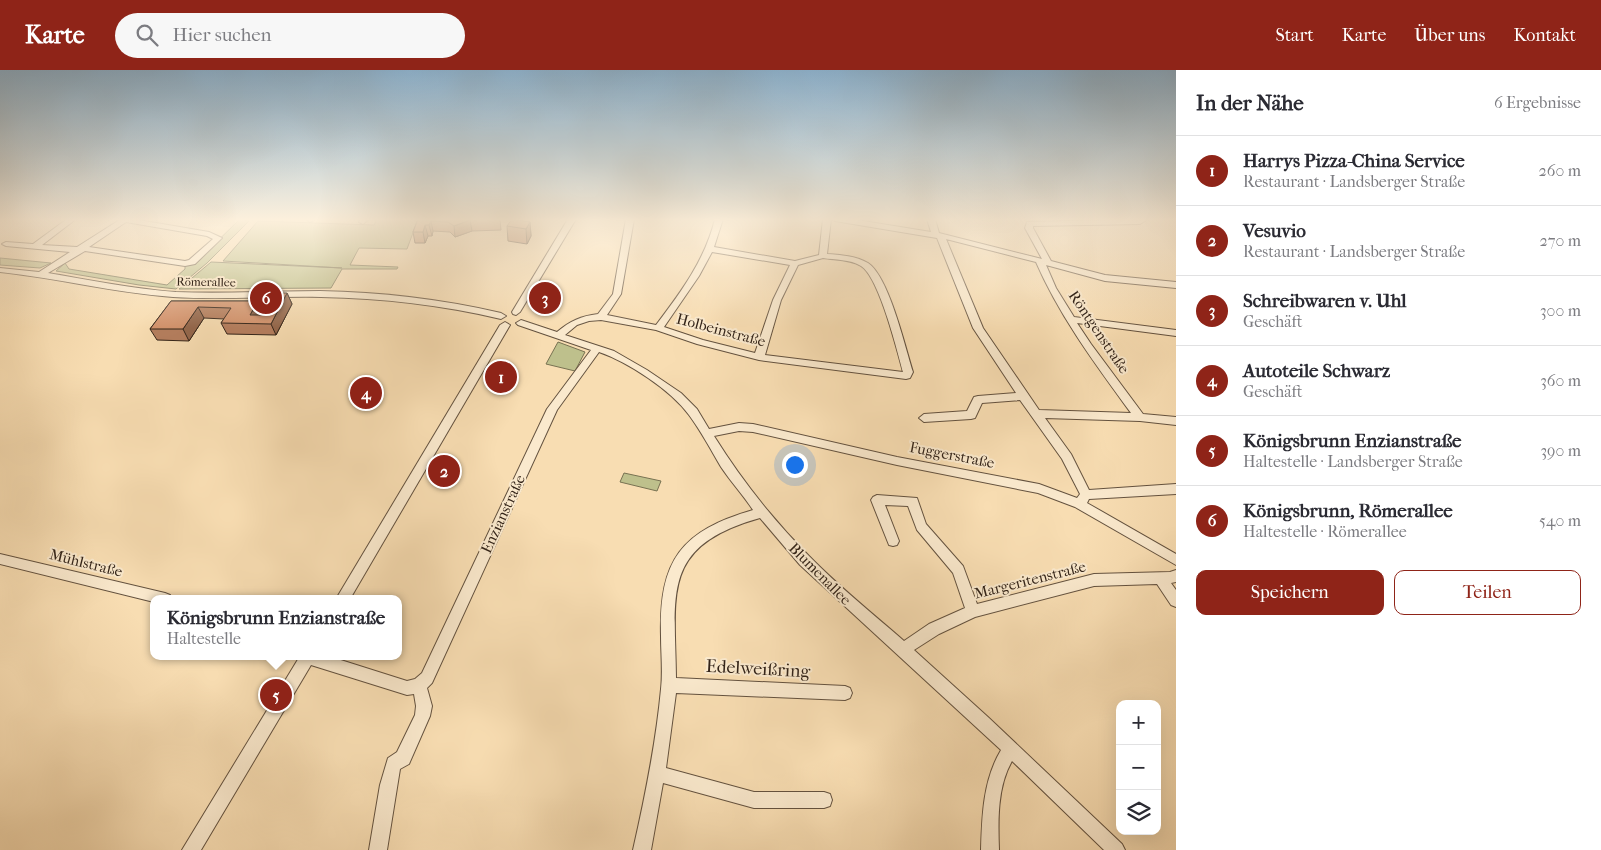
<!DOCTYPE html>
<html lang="de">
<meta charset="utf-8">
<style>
body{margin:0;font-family:"IM FELL French Canon",serif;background:#f7f7f7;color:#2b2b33}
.controls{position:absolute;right:15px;bottom:15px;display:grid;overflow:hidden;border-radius:10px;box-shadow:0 5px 20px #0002}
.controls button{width:45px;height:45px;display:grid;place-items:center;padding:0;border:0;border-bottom:1px solid #e1e1e2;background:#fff;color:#2b2b33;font:25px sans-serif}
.you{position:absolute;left:794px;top:394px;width:18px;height:18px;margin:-12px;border:4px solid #fff;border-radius:50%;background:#1a73e8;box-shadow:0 0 0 8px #1a73e833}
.badge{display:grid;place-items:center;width:32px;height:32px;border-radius:50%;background:#8f2418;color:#fff;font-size:16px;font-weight:700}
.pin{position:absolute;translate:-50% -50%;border:2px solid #fff;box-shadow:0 1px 5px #0006}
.popup{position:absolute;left:150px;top:525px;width:252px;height:65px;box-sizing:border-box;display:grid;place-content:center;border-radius:10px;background:#fff;filter:drop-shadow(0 1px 4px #0005);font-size:16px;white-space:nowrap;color:#7c7c81}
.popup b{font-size:19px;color:#2b2b33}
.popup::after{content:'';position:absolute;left:50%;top:100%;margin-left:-10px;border:10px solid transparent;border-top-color:#fff}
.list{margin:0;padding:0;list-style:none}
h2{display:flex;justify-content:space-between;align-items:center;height:65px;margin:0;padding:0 20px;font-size:21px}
h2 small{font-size:16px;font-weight:400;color:#7c7c81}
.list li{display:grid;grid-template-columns:32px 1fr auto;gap:15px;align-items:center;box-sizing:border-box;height:70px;padding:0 20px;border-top:1px solid #e1e1e2}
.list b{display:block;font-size:19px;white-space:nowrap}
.list p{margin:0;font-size:16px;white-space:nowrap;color:#7c7c81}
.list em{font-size:16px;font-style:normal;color:#7c7c81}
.actions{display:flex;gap:10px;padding:15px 20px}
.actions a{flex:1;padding:11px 0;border:1px solid #8f2418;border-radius:10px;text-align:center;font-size:18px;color:#8f2418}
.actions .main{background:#8f2418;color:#fff}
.icon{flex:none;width:28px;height:28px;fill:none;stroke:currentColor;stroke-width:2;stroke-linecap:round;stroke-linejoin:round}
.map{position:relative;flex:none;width:1176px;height:780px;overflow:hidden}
header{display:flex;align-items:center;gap:30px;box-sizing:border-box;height:70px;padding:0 25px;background:#8f2418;color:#fff}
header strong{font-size:24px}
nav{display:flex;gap:28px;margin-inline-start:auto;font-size:18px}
.search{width:350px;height:45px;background:#f7f7f7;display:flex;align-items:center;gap:12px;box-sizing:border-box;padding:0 18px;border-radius:28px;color:#7c7c81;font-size:19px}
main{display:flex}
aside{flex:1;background:#fff}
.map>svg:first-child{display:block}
</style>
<header>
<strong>Karte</strong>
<div class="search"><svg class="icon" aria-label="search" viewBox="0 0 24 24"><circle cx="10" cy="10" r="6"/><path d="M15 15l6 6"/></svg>Hier suchen</div>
<nav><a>Start</a><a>Karte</a><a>Über uns</a><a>Kontakt</a></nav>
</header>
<main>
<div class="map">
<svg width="1176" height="780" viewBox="0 0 1176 780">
<rect width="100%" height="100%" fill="#f8ddb2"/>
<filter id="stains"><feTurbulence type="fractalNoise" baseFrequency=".004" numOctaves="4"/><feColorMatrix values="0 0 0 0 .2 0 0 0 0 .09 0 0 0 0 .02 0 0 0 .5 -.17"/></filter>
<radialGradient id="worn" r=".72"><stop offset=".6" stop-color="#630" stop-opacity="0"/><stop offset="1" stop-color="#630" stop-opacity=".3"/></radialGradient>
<g fill="#bec08c" stroke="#787252">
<polygon points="240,149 249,151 207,193 176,219 139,215 56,201 65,193 69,199 167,215 185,199 185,196 195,193"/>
<polygon points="371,149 418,149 407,179 359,178 350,195 398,197 397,199 342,199 331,218 179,219 211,192 342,198 223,191 258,151 374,155 376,151"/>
<polygon points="0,188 51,193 40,198 0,195"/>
<polygon points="558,272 585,282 575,301 546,294"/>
<polygon points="624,403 661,411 657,421 620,412"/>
</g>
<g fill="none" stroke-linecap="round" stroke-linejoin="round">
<defs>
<g id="minor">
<path d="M 67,149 L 76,149 L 42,175 L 77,177 L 121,149 L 133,149 L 209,162 L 222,168 L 195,194 L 185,196 L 85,181 L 48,203 C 90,210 133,219 176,222 C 224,224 272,221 320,221 C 381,222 441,229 501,243 L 506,246 L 501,249 C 442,235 382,228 321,227 C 271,226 222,230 173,227 C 115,223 58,208 0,202 L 0,198 L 39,202 L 70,182 L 6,176 L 2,174 L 6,172 L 33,174 ZM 126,152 L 207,166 L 213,169 L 189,190 L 185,191 L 89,177 Z"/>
<polygon points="306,149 314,149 314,150 310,152"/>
<polygon points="361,149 369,149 363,154 359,152"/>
<polygon points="568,149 576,149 520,242 516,245 513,244 512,242"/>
<path d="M 626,149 L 634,149 L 621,224 L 607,245 L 656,255 C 681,222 705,190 715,149 L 723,149 L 714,177 L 795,191 L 819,185 L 823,149 L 831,149 L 827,184 C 841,185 856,186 868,193 C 889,207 905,277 913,302 L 910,308 L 906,309 L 759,290 L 697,274 L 656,260 L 601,250 L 589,251 L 577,255 L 565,265 L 614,281 L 647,300 L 681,323 L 697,339 L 709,359 L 739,353 L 753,354 L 897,387 L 1039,414 L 1077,428 L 1080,424 L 1062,389 L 1020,330 L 982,333 L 975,348 L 971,349 L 924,352 L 919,348 L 924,344 L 967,341 L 974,327 L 978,326 L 1016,323 L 973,258 L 937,168 L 835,151 L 831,149 L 851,149 L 931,162 L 927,149 L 935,149 L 939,163 L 1042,189 L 1025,158 L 1027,152 L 1148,149 L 1140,154 L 1033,156 L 1033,158 L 1051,191 L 1105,205 L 1176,212 L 1176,218 L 1105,211 L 1046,195 L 1056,218 L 1074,247 L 1176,260 L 1176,266 L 1077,253 L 1091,274 L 1143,344 L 1176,347 L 1176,355 L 1140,351 L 1045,348 L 1071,384 L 1089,420 L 1176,414 L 1176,424 L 1089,429 L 1087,433 L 1176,484 L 1176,495 L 1075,437 L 1038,423 L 897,395 L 753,362 L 739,361 L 714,366 C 741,409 773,450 809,486 C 838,516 872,543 904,571 L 929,554 L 965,538 L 953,503 L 917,460 L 908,436 L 885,435 L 899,471 L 897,475 L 893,476 L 889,475 L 871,430 L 873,427 L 877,425 L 917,428 L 926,454 L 963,496 L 977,534 L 1094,504 L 1170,502 L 1176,500 L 1176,512 L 1171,513 L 1176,520 L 1176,537 L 1171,535 L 1157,514 L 1094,516 L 975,547 L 939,564 L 914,580 L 989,648 L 1122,774 L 1125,780 L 1104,780 L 1012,691 C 997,717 998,751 999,780 L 981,780 C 982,746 983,710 1001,680 L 800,495 L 760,448 C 661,476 675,522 676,608 L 845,616 L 850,618 L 852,623 L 850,628 L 845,630 L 676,623 L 666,698 L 754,722 L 824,722 L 830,724 L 832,730 L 830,736 L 824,738 L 754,738 L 663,713 L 651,780 L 633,780 C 645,727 656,673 661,619 C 663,602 661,583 661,566 C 659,490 681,461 753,440 C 743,425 731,412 721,397 C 711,380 701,361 689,345 C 671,320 628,292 599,282 L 557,340 L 432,613 L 427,618 L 432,636 L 430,646 L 409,694 L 400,699 L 387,780 L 369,780 L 380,715 L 388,688 L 397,682 L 415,645 L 416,636 L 414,624 L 407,625 L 311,595 L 201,780 L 182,780 L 300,586 L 328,586 L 407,611 L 415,609 L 422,603 L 547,339 L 591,280 L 518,255 L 516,253 L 521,250 L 557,262 C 570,251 581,246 598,244 L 613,224 ZM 946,169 L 1036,192 C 1060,247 1096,295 1131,343 L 1039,340 L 983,258 ZM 712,182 L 790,195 L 773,230 L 755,283 L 703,270 L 664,257 L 699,206 ZM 823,188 C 835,190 850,189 861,196 C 879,207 897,280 903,302 L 765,285 L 781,230 L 798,195 Z"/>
<polygon points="505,252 510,255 350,529 336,529 500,255"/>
<polygon points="0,484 165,523 170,525 172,529 154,529 154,532 0,494"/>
</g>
</defs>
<use href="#minor" stroke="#64523f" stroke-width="2"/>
<use href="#minor" fill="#fae9cd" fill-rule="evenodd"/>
</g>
<g fill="#b57e5e" stroke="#332419">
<polygon points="418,149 500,149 501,160 472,161 455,167 450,162 433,161 432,166 428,166 425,173 415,173 413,162"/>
<polygon points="530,152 531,166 527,174 508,171 507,156"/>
<polygon points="287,223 292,234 276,265 227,264 221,253 224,249 204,248 189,271 157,270 150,259 171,231 258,231 264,242 262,245 265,245"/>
</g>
<g fill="#94674c" stroke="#332419">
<polygon points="470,150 472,161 455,167 454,156"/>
<polygon points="431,151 433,161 432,166 429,155"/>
<polygon points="530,152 531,166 527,174 526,159"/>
<polygon points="425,155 428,166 425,173 423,162"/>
<polygon points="287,223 292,234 276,265 271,254"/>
<polygon points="258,231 264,242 257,254 250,245"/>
<polygon points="198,237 204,248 189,271 183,259"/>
</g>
<g fill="#d3936d" stroke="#332419">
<polygon points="418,149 499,149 470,150 454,156 448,152 431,151 429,155 425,155 423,162 413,162"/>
<polygon points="512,149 530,152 526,159 507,156"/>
<polygon points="278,223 287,223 271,254 221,253 231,238 198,237 183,259 150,259 171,231 258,231 250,245 265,245"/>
</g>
<linearGradient id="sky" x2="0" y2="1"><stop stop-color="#8db6d5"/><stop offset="0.58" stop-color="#fcf0dc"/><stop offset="1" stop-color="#fcf0dc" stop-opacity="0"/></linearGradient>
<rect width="1176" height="258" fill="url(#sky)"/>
<g text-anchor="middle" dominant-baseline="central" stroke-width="4" stroke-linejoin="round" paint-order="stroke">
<g font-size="12" fill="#332419" stroke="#fae9cd">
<text transform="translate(206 212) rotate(1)">Römerallee</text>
</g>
<g font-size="15" fill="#332419" stroke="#fae9cd">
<text transform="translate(721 260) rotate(15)">Holbeinstraße</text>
<text transform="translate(1099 262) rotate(56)">Röntgenstraße</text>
<text transform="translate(952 385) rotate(11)">Fuggerstraße</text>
<text transform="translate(503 444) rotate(-65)">Enzianstraße</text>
<text transform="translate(86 493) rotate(14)">Mühlstraße</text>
<text transform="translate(820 504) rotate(45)">Blumenallee</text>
<text transform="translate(1030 510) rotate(-14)">Margeritenstraße</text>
</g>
<g font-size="18" fill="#332419" stroke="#fae9cd">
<text transform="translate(758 599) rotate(3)">Edelweißring</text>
</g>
</g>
<rect width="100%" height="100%" filter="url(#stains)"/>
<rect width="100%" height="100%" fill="url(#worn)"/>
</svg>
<div class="controls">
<button>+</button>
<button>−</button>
<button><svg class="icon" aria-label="layers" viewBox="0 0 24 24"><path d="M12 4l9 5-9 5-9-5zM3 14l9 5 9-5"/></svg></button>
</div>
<div class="you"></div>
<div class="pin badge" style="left:501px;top:307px">1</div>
<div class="pin badge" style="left:444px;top:401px">2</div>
<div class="pin badge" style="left:545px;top:228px">3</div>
<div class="pin badge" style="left:366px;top:323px">4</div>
<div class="pin badge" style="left:276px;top:625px">5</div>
<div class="popup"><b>Königsbrunn Enzianstraße</b>Haltestelle</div>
<div class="pin badge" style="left:266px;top:228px">6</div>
</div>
<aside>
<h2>In der Nähe<small>6 Ergebnisse</small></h2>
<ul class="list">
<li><span class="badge">1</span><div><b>Harrys Pizza-China Service</b><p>Restaurant · Landsberger Straße</p></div><em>260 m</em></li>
<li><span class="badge">2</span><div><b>Vesuvio</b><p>Restaurant · Landsberger Straße</p></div><em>270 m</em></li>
<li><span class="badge">3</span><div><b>Schreibwaren v. Uhl</b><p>Geschäft</p></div><em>300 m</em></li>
<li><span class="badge">4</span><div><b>Autoteile Schwarz</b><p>Geschäft</p></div><em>360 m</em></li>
<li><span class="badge">5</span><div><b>Königsbrunn Enzianstraße</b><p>Haltestelle · Landsberger Straße</p></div><em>390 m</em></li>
<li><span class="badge">6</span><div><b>Königsbrunn, Römerallee</b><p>Haltestelle · Römerallee</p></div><em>540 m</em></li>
</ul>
<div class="actions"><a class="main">Speichern</a><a>Teilen</a></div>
</aside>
</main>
